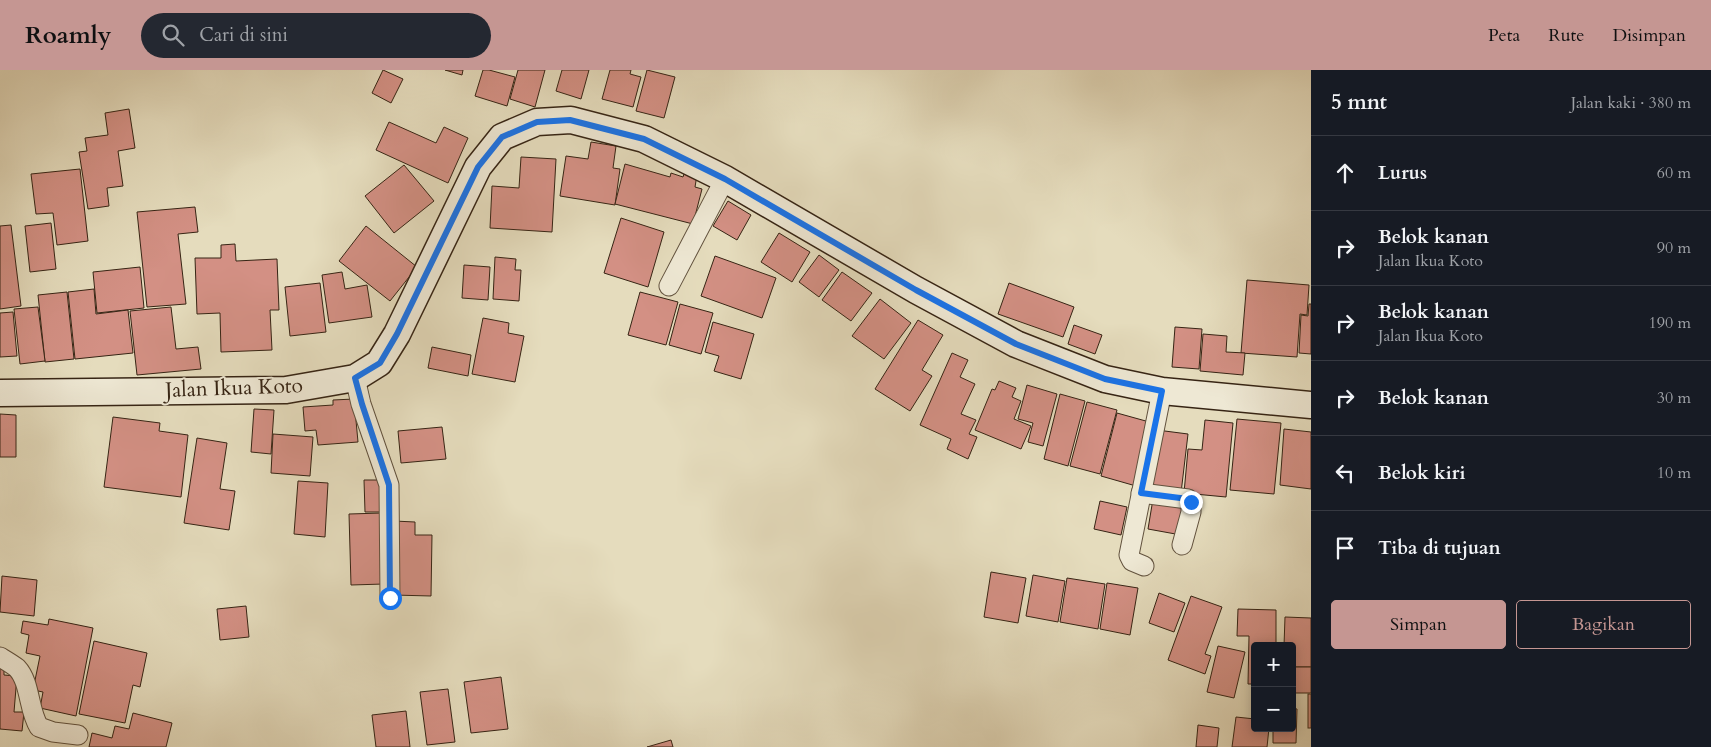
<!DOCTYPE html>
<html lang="id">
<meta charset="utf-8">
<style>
body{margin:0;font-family:Cardo,serif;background:#242831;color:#f1f3f6}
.controls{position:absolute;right:15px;bottom:15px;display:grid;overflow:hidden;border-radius:5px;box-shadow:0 2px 12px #0003}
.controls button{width:45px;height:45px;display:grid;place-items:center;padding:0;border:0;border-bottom:1px solid #363941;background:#171b24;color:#f1f3f6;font:25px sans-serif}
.stop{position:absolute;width:15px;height:15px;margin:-11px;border:4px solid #1a73e8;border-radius:50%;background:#fff}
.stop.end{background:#1a73e8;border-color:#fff;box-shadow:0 1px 5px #0008}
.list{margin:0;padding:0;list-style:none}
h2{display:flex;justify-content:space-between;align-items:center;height:65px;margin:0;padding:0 20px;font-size:21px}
h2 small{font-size:16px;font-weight:400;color:#9ea1a6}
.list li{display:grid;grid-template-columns:32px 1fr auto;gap:15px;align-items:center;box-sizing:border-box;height:75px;padding:0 20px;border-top:1px solid #363941}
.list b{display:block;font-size:19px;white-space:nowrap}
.list p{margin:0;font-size:16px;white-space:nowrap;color:#9ea1a6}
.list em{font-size:16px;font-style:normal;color:#9ea1a6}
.actions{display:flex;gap:10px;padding:15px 20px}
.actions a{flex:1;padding:11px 0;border:1px solid #c59692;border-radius:5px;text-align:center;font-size:18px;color:#c59692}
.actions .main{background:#c59692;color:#111}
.icon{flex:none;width:28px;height:28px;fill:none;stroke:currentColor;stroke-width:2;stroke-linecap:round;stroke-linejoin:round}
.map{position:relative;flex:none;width:1311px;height:677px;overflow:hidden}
header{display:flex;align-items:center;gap:30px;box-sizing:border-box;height:70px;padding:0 25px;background:#c59692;color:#111}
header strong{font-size:24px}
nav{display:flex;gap:28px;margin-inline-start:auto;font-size:18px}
.search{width:350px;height:45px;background:#242831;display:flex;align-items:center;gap:12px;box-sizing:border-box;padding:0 18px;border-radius:28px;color:#9ea1a6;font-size:19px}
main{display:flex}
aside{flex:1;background:#171b24}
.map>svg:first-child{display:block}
</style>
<header>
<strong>Roamly</strong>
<div class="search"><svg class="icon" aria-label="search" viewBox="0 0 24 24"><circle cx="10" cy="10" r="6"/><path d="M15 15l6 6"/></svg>Cari di sini</div>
<nav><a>Peta</a><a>Rute</a><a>Disimpan</a></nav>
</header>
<main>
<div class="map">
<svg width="1311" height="677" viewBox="0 0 1311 677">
<rect width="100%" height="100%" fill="#e5dcbd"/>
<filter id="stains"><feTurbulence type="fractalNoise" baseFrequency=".004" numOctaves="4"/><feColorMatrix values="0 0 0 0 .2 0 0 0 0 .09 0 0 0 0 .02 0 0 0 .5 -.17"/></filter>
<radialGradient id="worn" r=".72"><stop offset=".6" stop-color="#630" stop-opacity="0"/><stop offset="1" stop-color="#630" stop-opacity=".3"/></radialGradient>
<g fill="#d39084" stroke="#362414">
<polygon points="383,0 403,9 391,33 372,23"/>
<polygon points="445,0 463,0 462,5"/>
<polygon points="483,0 489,0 515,7 507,36 475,26"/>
<polygon points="518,0 545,0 535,37 510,29"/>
<polygon points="562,0 589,0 581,29 556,21"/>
<polygon points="610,0 631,0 630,4 641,7 633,37 602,29"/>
<polygon points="647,0 675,7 664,48 636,41"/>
<polygon points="129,39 135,78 118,81 123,116 107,118 109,136 88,139 79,82 87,81 85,68 108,65 105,43"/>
<polygon points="389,52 436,73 444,57 468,68 448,113 376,80"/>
<polygon points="591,72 616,76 613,98 620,99 615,135 560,126 566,86 588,89"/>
<polygon points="521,87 556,89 552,162 490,158 492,116 519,118"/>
<polygon points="625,94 670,107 671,103 683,107 685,101 697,105 695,117 702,119 693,154 615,134"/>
<polygon points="404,95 434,131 394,163 365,126"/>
<polygon points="80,99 88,171 57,175 53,143 36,144 31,104"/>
<polygon points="728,131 751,145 737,170 713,156"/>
<polygon points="195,137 198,162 178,164 186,234 147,237 137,142"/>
<polygon points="621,148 664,162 648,217 604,203"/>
<polygon points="51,153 56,199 30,202 25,156"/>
<polygon points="11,155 21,236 0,239 0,156"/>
<polygon points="366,156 417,197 390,231 339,191"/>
<polygon points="779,163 810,182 792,212 761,192"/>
<polygon points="235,174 236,191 277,189 279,240 270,240 272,280 221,282 220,243 197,244 195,188 221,188 221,175"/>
<polygon points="819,185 839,200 819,227 799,212"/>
<polygon points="715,186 776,208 762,248 701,226"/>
<polygon points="495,187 516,189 515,200 521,200 519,231 493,229"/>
<polygon points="464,195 490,197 488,230 462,228"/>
<polygon points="140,197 144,238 97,243 93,202"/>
<polygon points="342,202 345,219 367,215 372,247 329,253 322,205"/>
<polygon points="842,202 872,223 851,251 822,230"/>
<polygon points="1247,210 1309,215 1307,245 1300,244 1297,287 1241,283"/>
<polygon points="320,213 326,262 290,266 285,217"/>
<polygon points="1009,213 1074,237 1063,267 998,244"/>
<polygon points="94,219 96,244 128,240 133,283 75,289 68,222"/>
<polygon points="67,222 74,289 45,292 38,225"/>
<polygon points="640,222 678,232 666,275 628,265"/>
<polygon points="880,229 911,253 884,289 852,266"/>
<polygon points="680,234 713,243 701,284 669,275"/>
<polygon points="1309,234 1311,234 1311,284 1299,283 1301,245 1308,246"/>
<polygon points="38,237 45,291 20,294 14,239"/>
<polygon points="171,237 176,279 198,277 201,299 137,305 130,241"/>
<polygon points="13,242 17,286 0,287 0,243"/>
<polygon points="483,248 509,253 508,263 524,266 515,312 472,304"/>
<polygon points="918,250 943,265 922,300 932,306 910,341 875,319"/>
<polygon points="713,252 754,264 741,309 714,301 719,286 705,282"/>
<polygon points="1074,255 1102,265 1095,284 1068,274"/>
<polygon points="1175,257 1202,259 1199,299 1172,297"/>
<polygon points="1203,264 1227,266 1226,282 1245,283 1243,305 1200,301"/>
<polygon points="432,277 471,285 468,306 428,298"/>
<polygon points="952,283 968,290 960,307 975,314 961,344 976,350 969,364 977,367 968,389 947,379 951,369 920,355"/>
<polygon points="999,311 1016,318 1012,327 1021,331 1014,349 1031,356 1021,379 975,360 992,319 995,320"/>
<polygon points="1027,315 1057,324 1043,376 1028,372 1033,353 1018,349"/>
<polygon points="1060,324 1085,331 1068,396 1044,389"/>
<polygon points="354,329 358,372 318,375 316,360 305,361 303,337 333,335 333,330"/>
<polygon points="1087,332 1117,340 1100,404 1070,396"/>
<polygon points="254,339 274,340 271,384 251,382"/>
<polygon points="1117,343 1153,353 1136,416 1101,406"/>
<polygon points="0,344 16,345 16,387 0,387"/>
<polygon points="113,347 160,353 159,361 188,365 181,427 104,417"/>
<polygon points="1237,349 1281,353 1274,424 1230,420"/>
<polygon points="1205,350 1233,353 1226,427 1184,423 1188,379 1202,380"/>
<polygon points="442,357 446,389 401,393 398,361"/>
<polygon points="1284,359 1311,362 1311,419 1280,415"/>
<polygon points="1157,360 1188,364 1181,423 1151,419"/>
<polygon points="273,364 313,367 310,406 271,403"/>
<polygon points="197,368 227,373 220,419 235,421 229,460 184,453"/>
<polygon points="364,410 381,410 382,442 365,442"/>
<polygon points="298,411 328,413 325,467 294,464"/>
<polygon points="1153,429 1186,434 1181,465 1148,459"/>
<polygon points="1100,431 1127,437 1121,465 1094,459"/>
<polygon points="382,443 384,514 351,515 349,444"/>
<polygon points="394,451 415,452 415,465 432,465 431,526 393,525"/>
<polygon points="991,502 1026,508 1018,553 984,547"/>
<polygon points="1033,505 1065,511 1058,552 1026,546"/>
<polygon points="2,506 37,510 34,546 0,542"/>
<polygon points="1067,508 1105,514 1098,559 1060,552"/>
<polygon points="1107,513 1138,518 1130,565 1100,559"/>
<polygon points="1159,523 1185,533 1174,562 1149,553"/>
<polygon points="1191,526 1222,537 1205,584 1211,586 1205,604 1168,590"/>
<polygon points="246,536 249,567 220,570 217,539"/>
<polygon points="1238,539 1276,540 1276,576 1255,576 1255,614 1248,614 1249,566 1237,566"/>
<polygon points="1285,547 1311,548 1311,597 1292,597 1292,576 1284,576"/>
<polygon points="49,549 93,558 76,646 40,638 43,622 33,620 40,586 26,583 29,565 21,563 23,551 48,555"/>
<polygon points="94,571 147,583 140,617 133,615 125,653 79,644"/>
<polygon points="1218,576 1245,582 1234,628 1207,622"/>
<polygon points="0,594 4,595 4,605 17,606 14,642 24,642 22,661 0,659"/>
<rect x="1292" y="597" width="19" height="26"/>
<polygon points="501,607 508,659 471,663 464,612"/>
<polygon points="448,619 455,672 427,675 420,622"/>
<rect x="1308" y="624" width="3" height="34"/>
<polygon points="1292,638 1297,639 1296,673 1273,673 1273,658 1292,658"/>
<polygon points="406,641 410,677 376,677 372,645"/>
<polygon points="133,643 172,653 166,677 89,677 92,663 112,668 115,656 129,659"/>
<polygon points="1236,647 1255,649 1255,658 1269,658 1267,677 1232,677"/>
<polygon points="1198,655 1219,658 1217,677 1196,677"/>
<polygon points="671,670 673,677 647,677"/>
</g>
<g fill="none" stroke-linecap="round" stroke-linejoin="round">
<defs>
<g id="street">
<polyline points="669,216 725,109"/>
<polyline points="355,308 361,334 389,415 390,528"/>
<polyline points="1141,423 1188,429 1191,432 1191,442 1182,475"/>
<polyline points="1144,496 1132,491 1129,485 1162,321"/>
<path d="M 0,587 C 5,590 12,594 17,598 C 31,613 28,640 39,657 L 53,662 L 78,665"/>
</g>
<polyline id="secondary" points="0,323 286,320 355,308 379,293 397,264 478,97 502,67 537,52 571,50 644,69 725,109 916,220 1016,274 1105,309 1162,321 1311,335"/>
</defs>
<use href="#street" stroke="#62523e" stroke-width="21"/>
<use href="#secondary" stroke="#362414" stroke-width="29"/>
<use href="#street" stroke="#eee8d4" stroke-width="19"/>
<use href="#secondary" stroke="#eee8d4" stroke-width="26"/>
</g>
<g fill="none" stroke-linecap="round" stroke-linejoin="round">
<polyline stroke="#1a73e8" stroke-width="6" points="390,528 389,415 362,334 355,308 380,293 397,264 478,97 502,67 537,52 570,50 644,69 725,109 916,220 1016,274 1105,309 1162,321 1141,423 1188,429 1191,432"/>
</g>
<g text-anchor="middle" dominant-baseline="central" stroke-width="4" stroke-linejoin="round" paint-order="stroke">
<g font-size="21" fill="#362414" stroke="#eee8d4">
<text transform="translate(234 318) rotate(-2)">Jalan Ikua Koto</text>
</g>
</g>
<rect width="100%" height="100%" filter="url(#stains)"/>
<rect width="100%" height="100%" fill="url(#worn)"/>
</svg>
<div class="controls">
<button>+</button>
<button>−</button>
</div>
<div class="stop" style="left:390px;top:528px"></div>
<div class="stop end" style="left:1191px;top:432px"></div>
</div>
<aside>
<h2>5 mnt<small>Jalan kaki · 380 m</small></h2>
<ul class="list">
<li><svg class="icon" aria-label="ahead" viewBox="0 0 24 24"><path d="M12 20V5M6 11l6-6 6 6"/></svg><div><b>Lurus</b></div><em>60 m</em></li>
<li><svg class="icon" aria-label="right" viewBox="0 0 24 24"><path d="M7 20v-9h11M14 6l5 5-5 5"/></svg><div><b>Belok kanan</b><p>Jalan Ikua Koto</p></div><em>90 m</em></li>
<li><svg class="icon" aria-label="right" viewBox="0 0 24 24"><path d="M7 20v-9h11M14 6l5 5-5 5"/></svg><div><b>Belok kanan</b><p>Jalan Ikua Koto</p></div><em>190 m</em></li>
<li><svg class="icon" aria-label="right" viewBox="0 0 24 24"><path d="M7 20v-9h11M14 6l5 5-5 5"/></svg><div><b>Belok kanan</b></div><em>30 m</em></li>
<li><svg class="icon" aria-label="left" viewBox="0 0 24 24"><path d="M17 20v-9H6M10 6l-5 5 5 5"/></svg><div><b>Belok kiri</b></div><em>10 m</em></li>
<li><svg class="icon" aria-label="arrive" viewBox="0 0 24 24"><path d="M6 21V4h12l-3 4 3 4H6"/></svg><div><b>Tiba di tujuan</b></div></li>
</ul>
<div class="actions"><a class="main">Simpan</a><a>Bagikan</a></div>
</aside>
</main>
